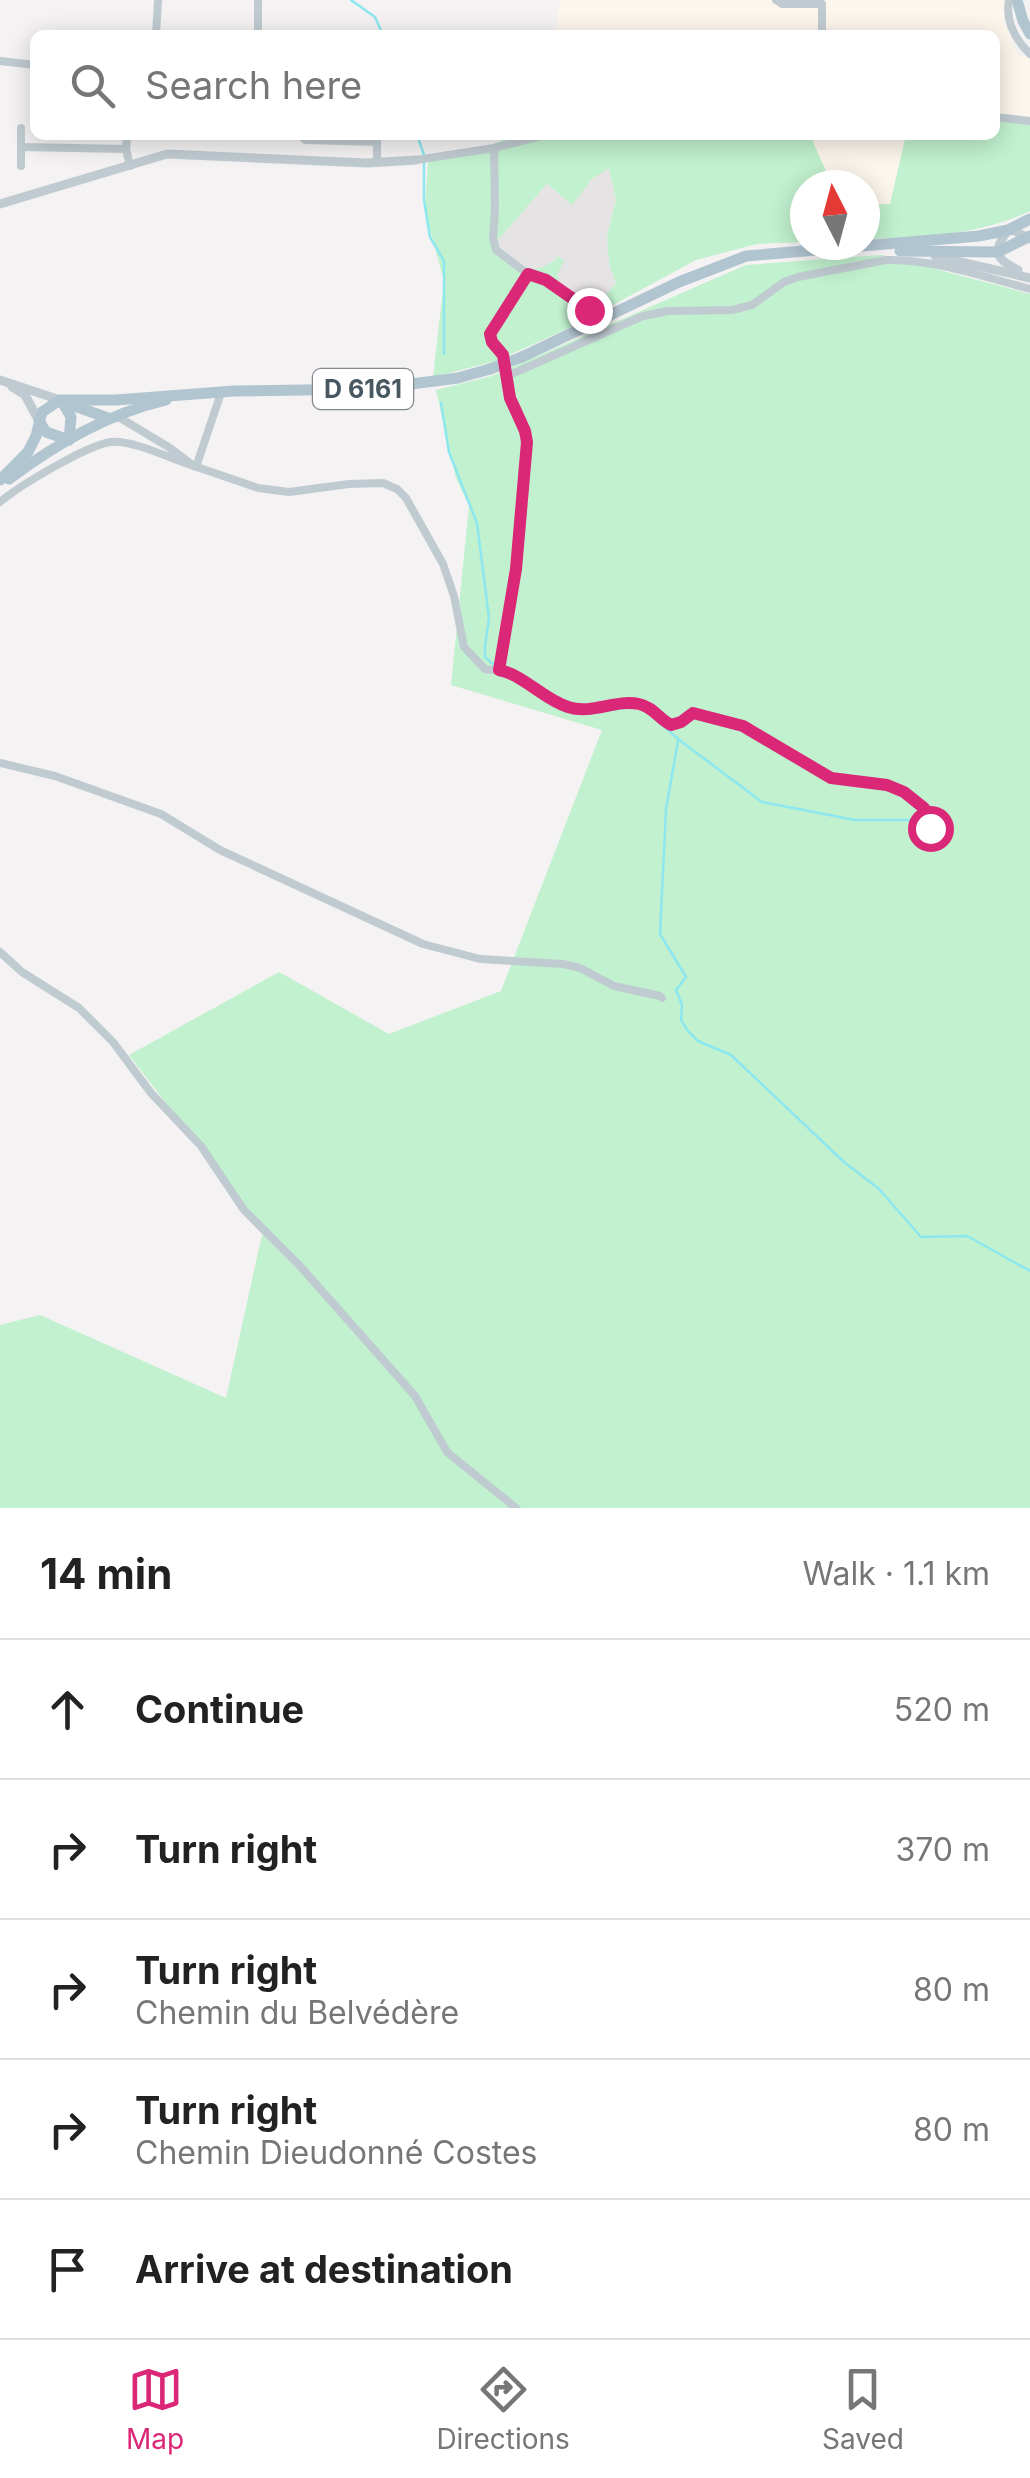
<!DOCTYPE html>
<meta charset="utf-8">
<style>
body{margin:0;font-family:Inter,sans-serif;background:#f2f2f2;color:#222}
.compass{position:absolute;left:790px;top:170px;width:90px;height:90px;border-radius:50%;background:#fff;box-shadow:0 5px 25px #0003;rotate:354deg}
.stop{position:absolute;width:30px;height:30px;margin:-22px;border:8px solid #db2777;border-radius:50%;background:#fff}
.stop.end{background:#db2777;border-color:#fff;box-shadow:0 2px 10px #0008}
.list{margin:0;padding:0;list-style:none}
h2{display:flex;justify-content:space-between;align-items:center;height:130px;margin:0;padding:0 40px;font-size:42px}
h2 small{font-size:32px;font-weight:400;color:#767676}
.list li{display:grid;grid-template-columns:65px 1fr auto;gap:30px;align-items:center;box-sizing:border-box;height:140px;padding:0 40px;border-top:2px solid #e0e0e0}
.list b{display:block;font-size:38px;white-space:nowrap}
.list p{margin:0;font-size:32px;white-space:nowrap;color:#767676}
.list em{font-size:32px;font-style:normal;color:#767676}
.icon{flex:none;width:55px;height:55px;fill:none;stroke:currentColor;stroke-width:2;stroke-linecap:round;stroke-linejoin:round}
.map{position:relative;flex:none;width:1030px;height:1508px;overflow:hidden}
.search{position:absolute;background:#fff;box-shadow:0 5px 25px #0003;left:30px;right:30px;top:30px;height:110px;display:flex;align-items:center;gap:25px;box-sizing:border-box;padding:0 35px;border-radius:15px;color:#767676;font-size:38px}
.sheet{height:830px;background:#fff}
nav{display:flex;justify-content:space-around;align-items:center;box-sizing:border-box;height:140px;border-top:2px solid #e0e0e0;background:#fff;font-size:28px;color:#767676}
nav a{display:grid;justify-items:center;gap:5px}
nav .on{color:#db2777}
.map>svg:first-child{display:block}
</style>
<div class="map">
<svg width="1030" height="1508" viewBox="0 0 1030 1508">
<rect width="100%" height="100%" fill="#f4f2f2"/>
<g fill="#fdf6ed">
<polygon points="560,0 1006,0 1003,16 1005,24 1019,56 1024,56 1030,60 1030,121 995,122 995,35 556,35"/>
<polygon points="810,135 906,135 890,204 865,204 865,185 832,185"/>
</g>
<polygon fill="#e5e3e4" points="609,167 616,200 607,235 610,267 616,283 598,304 591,305 559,282 557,275 559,256 547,266 532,270 521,265 499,247 498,240 547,184 572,204 592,179"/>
<g fill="#c1f1ce" fill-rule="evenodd">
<path d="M 1030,121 L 1030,211 C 980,235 920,238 865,239 L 865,204 L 890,204 L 906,135 L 995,135 L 995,122 Z"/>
<path d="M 516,135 L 810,135 L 832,185 L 805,185 L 805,242 L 757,244 L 696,260 L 576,325 L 496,361 L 433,377 L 444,281 L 425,211 L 428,161 L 488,146 ZM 609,168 L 616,200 L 607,235 L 608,252 L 610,267 L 616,283 L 598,304 L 591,305 L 559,282 L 557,275 L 564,261 L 559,256 C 533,280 522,266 499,247 L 498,240 L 547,184 L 572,205 L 592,179 Z"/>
<polygon points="882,255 1030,294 1030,1508 0,1508 0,1325 40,1315 226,1398 263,1230 129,1055 279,972 389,1034 501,991 602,730 451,685 469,506 456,478 436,390 492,376 746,265"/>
</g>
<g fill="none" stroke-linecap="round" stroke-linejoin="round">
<g stroke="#8de7ef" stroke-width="2.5">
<polyline points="351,0 375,17 383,35"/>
<polyline points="417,135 424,155 424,200 430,237 444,261 444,354"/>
<polyline points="441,403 449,452 477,523 489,618 485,646 485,657 494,665"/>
<polyline points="504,674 544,698"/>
<path d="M 559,707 C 580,719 607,710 629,707"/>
<polyline points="650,714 678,739 762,802 855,820 910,820 919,827"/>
<polyline points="678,741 666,809 660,934 686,977 676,990 682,1005 681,1020 688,1031 698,1041 731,1055 844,1162 879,1189 921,1237 967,1236 1030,1271"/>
</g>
<g stroke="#c0cbd1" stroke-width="8">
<polyline points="776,0 782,4 822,4 822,35"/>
<path d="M 1009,0 C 1005,21 1015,39 1030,54"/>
<polyline points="156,35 158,0"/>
<polyline points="258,35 258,0"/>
<polyline points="0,61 35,65"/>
<polyline points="995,117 1030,121"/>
<polyline points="127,135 126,149 130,166"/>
<polyline points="300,135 305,140 377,142"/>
<polyline points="21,147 126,149"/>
<polyline points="494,148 495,211 493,238 496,250 528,274 547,280 589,310"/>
<polyline points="416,160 494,148 545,135"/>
<polyline points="377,162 377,135"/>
<polyline points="21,166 21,128"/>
<path d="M 507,376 L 643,316 L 668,311 L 732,310 L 752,305 L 784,282 L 798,277 L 886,260 C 935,259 984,277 1030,289"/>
<path d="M 194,466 L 258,488 L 289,492 L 349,484 L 383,483 L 397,489 L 406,498 L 443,564 L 454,596 L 464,647 L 485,669 C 493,671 501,669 508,672 C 530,680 546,700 569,707 C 593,714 616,699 639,704 C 653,707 659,719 671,725 L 681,722 L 693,713 L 743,726 L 831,778 L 887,785 L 904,792 L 925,808 L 929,816 L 930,828"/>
<polyline points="196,467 221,393"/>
<path d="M 0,502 C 19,486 87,445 111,442 C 134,440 171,459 194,466 L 170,448 L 117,416"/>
<polyline points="499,670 516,569 527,441 525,431 509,398 503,355 492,342 490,335 528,274"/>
<polyline points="0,763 55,776 161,814 220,850 423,944 480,959 563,964 580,968 614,986 660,996 662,998"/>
<polyline points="0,952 22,972 79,1008 113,1042 151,1093 201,1146 244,1210 300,1266 415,1396 447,1452 516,1508"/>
</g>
<g stroke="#c0cbd1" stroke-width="9">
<polyline points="0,204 167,154 367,163 416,160"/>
<polyline points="935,256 1030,278"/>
<path d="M 1018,270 C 995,259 992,251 1008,230 L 1015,231 L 1030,239"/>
<polyline points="0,380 60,400"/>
<polyline points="12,387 25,395 39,421"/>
</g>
<g stroke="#b1c5d1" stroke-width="11">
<polyline points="1017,0 1023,21 1030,34"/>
<polyline points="900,251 998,252 1030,236"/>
<polyline points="522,357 679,282 746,256 979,236 1008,230 1030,219"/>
<polyline points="63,403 71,417 69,440"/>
<polyline points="69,404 108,418"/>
<polyline points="39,421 46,432 69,440"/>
<path d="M 9,479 C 58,443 107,414 166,400"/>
<polyline points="0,480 28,452 36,436 42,412 60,400 116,400 234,391 372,389 458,378 490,369"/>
</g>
<polyline stroke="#b1c5d1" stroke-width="11" points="490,369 522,357"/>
</g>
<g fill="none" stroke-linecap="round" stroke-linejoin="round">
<path stroke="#db2777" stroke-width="12" d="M 589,310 L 546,280 L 528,274 L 490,334 L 492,342 L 503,355 L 510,398 L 525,431 L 527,442 L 516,569 L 499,670 C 524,675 543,699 568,707 C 592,715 615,699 639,704 C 653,707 659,719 671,725 L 681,722 L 693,713 L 743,726 L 831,778 L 887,785 L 904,792 L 924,808 L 928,816 L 930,828"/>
</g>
<g text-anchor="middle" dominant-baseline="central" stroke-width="9" stroke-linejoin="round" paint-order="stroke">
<rect fill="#fff" stroke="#808a90" stroke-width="2.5" x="313" y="369" width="100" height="40" rx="8"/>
<g font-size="25" font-weight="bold" fill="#495860">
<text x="363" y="389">D 6161</text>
</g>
</g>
</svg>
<svg class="compass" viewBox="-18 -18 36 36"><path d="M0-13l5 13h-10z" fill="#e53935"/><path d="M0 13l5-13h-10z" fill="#767676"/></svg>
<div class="stop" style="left:930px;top:828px"></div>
<div class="stop end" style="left:589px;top:310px"></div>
<div class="search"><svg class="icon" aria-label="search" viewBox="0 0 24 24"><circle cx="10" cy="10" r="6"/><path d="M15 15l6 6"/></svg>Search here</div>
</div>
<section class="sheet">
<h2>14 min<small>Walk · 1.1 km</small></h2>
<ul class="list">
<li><svg class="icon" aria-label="ahead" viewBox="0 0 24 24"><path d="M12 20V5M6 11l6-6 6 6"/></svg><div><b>Continue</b></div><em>520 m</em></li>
<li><svg class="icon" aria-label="right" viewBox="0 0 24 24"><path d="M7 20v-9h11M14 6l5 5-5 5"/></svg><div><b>Turn right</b></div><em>370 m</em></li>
<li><svg class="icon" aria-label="right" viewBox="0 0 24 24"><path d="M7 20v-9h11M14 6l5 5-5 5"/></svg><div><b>Turn right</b><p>Chemin du Belvédère</p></div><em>80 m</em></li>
<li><svg class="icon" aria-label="right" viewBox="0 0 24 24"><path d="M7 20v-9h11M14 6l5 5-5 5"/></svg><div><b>Turn right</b><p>Chemin Dieudonné Costes</p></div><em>80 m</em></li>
<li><svg class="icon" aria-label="arrive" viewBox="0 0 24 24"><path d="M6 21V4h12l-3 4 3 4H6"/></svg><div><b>Arrive at destination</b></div></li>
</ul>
</section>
<nav>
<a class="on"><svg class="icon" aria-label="map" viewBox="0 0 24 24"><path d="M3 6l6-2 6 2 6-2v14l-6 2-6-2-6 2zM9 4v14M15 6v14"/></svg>Map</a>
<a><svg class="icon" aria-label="directions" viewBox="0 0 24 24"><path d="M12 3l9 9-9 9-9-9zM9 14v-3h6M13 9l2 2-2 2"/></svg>Directions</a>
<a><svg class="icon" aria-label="saved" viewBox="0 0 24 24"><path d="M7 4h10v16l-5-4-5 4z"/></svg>Saved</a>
</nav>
